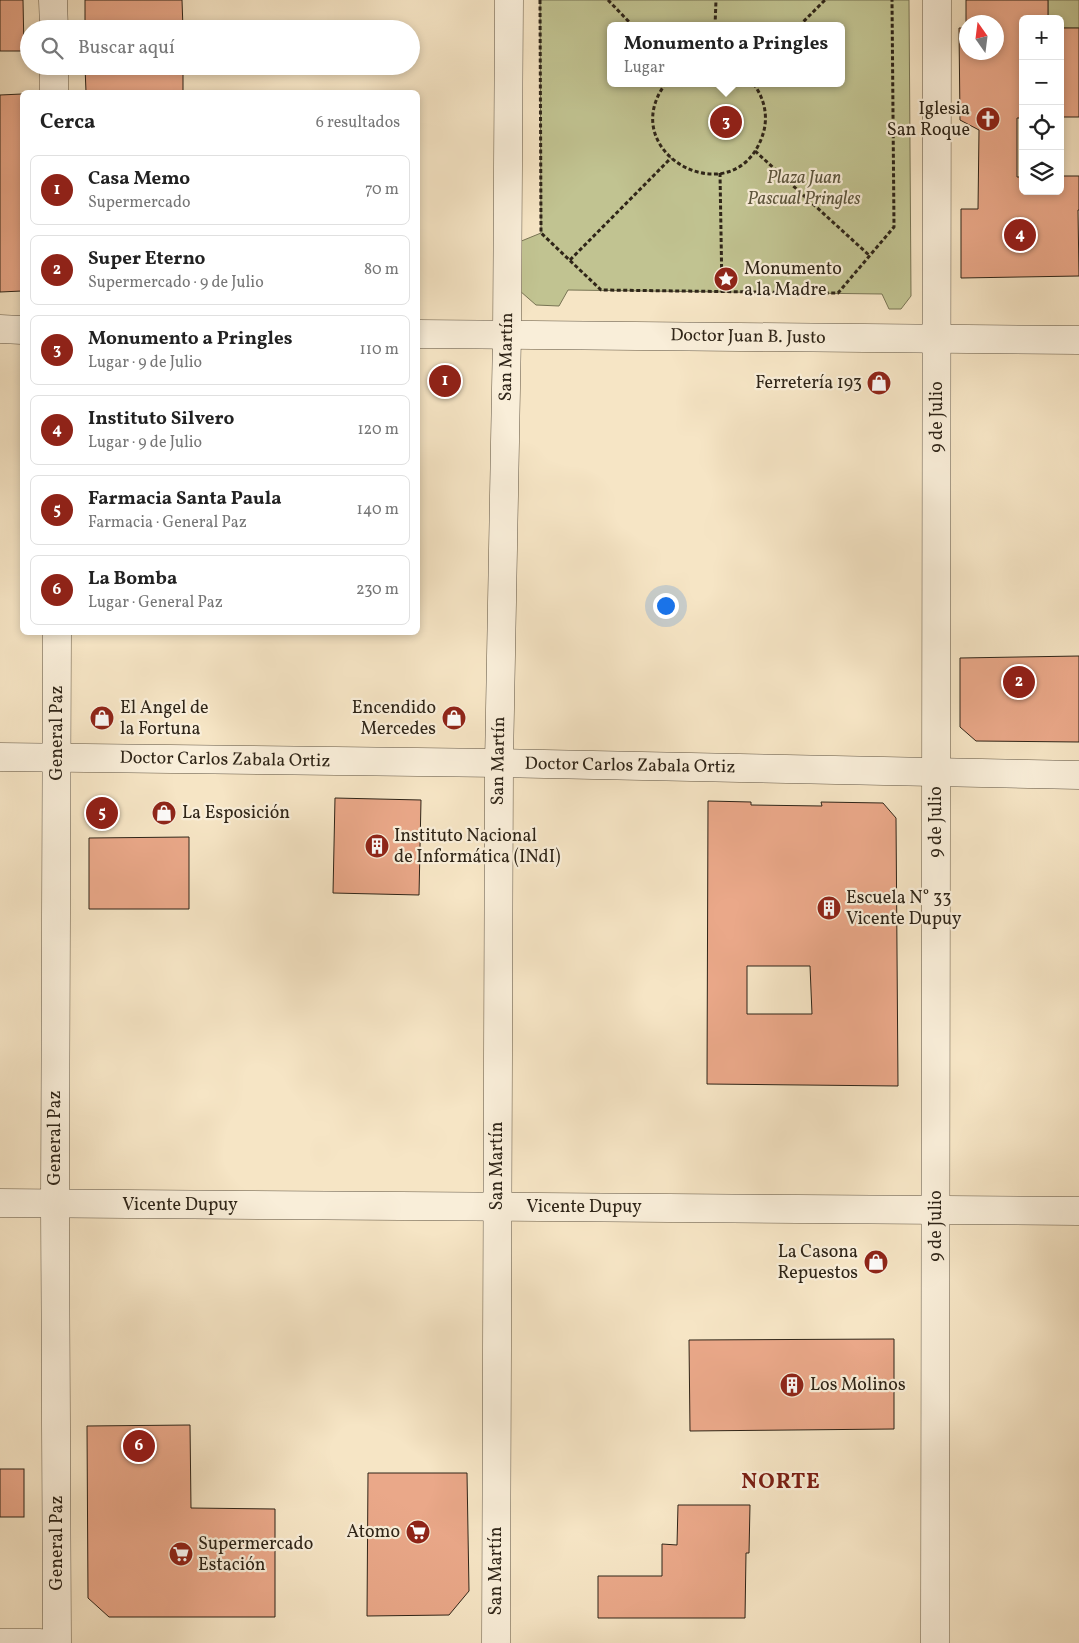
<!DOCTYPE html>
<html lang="es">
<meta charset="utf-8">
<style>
body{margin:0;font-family:Vollkorn,serif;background:#f6f6f6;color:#222}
.controls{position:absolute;right:15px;top:15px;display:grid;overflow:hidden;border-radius:8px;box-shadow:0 2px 8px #0003}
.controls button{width:45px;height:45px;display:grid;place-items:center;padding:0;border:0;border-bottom:1px solid #e0e0e0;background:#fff;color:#222;font:25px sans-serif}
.compass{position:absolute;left:959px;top:15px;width:45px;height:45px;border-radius:50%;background:#fff;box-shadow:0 2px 8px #0003;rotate:346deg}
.you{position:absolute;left:665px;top:605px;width:18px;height:18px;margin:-12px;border:4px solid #fff;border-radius:50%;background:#1a73e8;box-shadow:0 0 0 8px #1a73e833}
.badge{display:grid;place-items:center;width:32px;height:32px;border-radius:50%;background:#8f2418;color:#fff;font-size:16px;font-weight:700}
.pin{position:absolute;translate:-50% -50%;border:2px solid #fff;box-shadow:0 1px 5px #0006}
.popup{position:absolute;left:607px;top:22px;width:238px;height:65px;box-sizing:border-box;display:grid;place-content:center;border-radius:8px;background:#fff;filter:drop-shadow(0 1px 4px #0005);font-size:16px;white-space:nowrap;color:#767676}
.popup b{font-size:19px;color:#222}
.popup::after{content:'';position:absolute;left:50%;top:100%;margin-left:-10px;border:10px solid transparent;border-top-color:#fff}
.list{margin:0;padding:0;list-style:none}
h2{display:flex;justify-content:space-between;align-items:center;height:65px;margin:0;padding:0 20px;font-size:21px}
h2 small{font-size:16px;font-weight:400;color:#767676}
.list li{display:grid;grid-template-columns:32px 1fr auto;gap:15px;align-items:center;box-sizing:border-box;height:70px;margin:0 10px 10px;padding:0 10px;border:1px solid #e0e0e0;border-radius:8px}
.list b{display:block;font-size:19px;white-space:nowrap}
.list p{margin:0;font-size:16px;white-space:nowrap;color:#767676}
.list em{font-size:16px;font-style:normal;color:#767676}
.icon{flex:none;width:28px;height:28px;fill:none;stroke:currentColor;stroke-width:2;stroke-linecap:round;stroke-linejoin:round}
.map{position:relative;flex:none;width:1079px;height:1643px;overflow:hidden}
.search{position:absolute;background:#fff;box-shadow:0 2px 8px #0003;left:20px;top:20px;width:400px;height:55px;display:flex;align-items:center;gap:12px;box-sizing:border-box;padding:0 18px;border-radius:28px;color:#767676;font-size:19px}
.panel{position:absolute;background:#fff;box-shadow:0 2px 8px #0003;left:20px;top:90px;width:400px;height:545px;border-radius:8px}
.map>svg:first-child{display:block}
</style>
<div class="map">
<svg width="1079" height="1643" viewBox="0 0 1079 1643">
<rect width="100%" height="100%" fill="#f6e5c5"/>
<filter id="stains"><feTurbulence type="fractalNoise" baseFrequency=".004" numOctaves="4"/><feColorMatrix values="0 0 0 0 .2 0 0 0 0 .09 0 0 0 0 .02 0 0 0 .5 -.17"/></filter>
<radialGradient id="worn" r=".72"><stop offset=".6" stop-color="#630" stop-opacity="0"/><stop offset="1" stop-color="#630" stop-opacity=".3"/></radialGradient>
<g fill="#c1c391" stroke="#787454" fill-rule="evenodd">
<path d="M 540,0 L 909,0 L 911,296 L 901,309 L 889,309 L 882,294 L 568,290 L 559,306 L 536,305 L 520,291 L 519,242 L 541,233 ZM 611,26 L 841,26 L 841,83 L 611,83 Z"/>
<polygon points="1048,0 1079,0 1079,28 1060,28 1060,19 1048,19"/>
</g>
<g fill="#eaa889" stroke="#2f2518" fill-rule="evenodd">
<polygon points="0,0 23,0 24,51 0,51"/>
<polygon points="85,0 182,0 183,29 85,29"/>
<path d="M 966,0 L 1048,0 L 1048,19 L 1023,19 L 1023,118 L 1017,118 L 1017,177 L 1023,177 L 1023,191 L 1060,191 L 1060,176 L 1079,176 L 1079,210 L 1078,210 L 1079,276 L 961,278 L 961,209 L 978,209 L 979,130 L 960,120 L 959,28 L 966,28 ZM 966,22 L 996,22 L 996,52 L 966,52 Z"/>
<rect x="1060" y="28" width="19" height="89"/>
<polygon points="85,66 183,66 183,92 86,92"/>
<polygon points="22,94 22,291 0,292 0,95"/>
<polygon points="1079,656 1079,742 976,741 960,727 960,658"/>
<polygon points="335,798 421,800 419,895 333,893"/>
<path d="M 708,801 L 751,802 L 751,805 L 822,806 L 821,802 L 883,803 L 896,818 L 898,1086 L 707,1084 ZM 747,966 L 810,966 L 812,1014 L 747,1014 Z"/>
<polygon points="189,837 189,909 89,909 89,838"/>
<polygon points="894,1339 894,1429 690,1431 689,1340"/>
<polygon points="190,1425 191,1508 275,1509 275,1617 109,1617 88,1598 87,1426"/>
<rect x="0" y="1469" width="24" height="48"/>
<polygon points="368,1473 467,1473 469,1591 449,1615 367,1616"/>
<polygon points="678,1505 750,1505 749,1553 746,1553 745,1618 598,1618 598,1576 662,1576 662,1544 677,1545"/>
</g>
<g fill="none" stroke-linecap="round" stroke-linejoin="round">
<defs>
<g id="minor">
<polyline points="53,0 54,29"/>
<polyline points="54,66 54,92"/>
<polyline points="0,329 22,330"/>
<polyline points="418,334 1079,340"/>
<polyline points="57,632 55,1204 57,1643"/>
<polyline points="0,757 499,763 1079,775"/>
<polyline points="0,1203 1079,1211"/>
<polyline points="0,1643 40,1643"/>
<polyline points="496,1643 499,763 507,335 509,0"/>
<polyline points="935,1643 937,0"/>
</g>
</defs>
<use href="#minor" stroke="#615543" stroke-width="29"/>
<g stroke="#2f2518" stroke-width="3" stroke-dasharray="4 2.5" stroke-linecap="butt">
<polyline points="540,0 541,233 601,290 838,293 894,227 892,0"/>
<polyline points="608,0 633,26"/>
<polyline points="715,26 716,0"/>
<polyline points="799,26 825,0"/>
<path d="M 666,83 C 613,153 733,217 762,137 C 769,118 765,99 753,83"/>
<polyline points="755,151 870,256"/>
<polyline points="720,173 722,292"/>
<polyline points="570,260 671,158"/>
</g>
<use href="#minor" stroke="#f9eed9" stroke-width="28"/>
</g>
<defs>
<symbol id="church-disc" viewBox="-11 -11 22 22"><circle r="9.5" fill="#8f2418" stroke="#f9eed9"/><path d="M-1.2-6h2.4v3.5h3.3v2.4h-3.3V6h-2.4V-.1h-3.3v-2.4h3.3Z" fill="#fff"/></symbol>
<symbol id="sight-disc" viewBox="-11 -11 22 22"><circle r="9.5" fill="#8f2418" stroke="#f9eed9"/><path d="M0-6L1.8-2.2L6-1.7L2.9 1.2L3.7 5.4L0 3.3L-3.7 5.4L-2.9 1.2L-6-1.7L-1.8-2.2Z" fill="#fff"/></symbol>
<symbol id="shop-disc" viewBox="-11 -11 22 22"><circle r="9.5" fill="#8f2418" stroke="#f9eed9"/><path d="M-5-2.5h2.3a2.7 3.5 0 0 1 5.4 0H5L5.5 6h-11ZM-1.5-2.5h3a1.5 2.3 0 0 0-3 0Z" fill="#fff"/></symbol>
<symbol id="building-disc" viewBox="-11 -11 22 22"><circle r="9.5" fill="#8f2418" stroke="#f9eed9"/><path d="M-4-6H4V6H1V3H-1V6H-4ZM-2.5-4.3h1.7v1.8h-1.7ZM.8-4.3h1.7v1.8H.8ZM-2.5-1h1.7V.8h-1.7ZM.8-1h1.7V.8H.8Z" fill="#fff"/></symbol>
<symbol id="supermarket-disc" viewBox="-11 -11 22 22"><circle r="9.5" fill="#8f2418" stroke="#f9eed9"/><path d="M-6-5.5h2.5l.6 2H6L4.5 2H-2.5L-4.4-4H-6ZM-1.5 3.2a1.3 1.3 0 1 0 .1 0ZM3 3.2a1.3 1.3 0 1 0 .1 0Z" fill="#fff"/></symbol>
</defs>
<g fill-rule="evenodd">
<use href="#church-disc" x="974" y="105" width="28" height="28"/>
<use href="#sight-disc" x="712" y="265" width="28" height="28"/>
<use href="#shop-disc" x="865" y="369" width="28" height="28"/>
<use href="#shop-disc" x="88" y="704" width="28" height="28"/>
<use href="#shop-disc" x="440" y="704" width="28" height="28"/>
<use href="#shop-disc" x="150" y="799" width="28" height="28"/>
<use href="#building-disc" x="363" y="832" width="28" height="28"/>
<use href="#building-disc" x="815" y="894" width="28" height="28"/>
<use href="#shop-disc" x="862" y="1248" width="28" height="28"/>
<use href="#building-disc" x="778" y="1371" width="28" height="28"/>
<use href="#supermarket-disc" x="404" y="1518" width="28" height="28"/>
<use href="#supermarket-disc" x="167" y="1540" width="28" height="28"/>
</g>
<g text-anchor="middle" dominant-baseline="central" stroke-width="4.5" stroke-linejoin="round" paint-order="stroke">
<g font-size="18" fill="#2f2518" stroke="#f9eed9" text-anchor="start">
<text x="970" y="109" text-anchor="end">Iglesia<tspan x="970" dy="21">San Roque</tspan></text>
<text x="744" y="269">Monumento<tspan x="744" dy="21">a la Madre</tspan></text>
<text x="862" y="383" text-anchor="end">Ferretería 193</text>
<text x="120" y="708">El Angel de<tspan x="120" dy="21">la Fortuna</tspan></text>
<text x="436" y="708" text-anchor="end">Encendido<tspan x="436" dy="21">Mercedes</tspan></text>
<text x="182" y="813">La Esposición</text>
<text x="394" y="836">Instituto Nacional<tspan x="394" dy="21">de Informática (INdI)</tspan></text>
<text x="846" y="898">Escuela N° 33<tspan x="846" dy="21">Vicente Dupuy</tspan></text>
<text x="858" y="1252" text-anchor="end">La Casona<tspan x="858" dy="21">Repuestos</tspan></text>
<text x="810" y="1385">Los Molinos</text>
<text x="400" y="1532" text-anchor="end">Atomo</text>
<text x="198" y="1544">Supermercado<tspan x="198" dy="21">Estación</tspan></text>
</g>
<g font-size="18" font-style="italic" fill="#5b543c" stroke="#f9eed9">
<text x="804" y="178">Plaza Juan<tspan x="804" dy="21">Pascual Pringles</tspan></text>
</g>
<g font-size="18" fill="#2f2518" stroke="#f9eed9">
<text transform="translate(748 337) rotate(1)">Doctor Juan B. Justo</text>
<text transform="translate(507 357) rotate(-89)">San Martín</text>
<text transform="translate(937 417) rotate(-90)">9 de Julio</text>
<text transform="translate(57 733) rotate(-90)">General Paz</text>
<text transform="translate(225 760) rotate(1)">Doctor Carlos Zabala Ortiz</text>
<text transform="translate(499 761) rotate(-89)">San Martín</text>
<text transform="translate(630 766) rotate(1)">Doctor Carlos Zabala Ortiz</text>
<text transform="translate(936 822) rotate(-90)">9 de Julio</text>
<text transform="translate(55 1138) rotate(-90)">General Paz</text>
<text transform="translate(497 1166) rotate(-90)">San Martín</text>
<text x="180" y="1205">Vicente Dupuy</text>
<text x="584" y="1207">Vicente Dupuy</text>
<text transform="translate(936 1226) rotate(-90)">9 de Julio</text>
<text transform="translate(57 1543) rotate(-90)">General Paz</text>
<text transform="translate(496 1571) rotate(-90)">San Martín</text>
</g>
<g font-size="22" font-weight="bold" letter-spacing="1" fill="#7a1f14" stroke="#f9eed9">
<text x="781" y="1482">NORTE</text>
</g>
</g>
<rect width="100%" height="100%" filter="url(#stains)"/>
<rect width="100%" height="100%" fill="url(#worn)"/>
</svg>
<div class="controls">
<button>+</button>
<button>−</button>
<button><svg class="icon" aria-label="locate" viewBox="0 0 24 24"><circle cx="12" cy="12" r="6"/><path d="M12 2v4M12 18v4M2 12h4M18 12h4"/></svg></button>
<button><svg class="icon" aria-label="layers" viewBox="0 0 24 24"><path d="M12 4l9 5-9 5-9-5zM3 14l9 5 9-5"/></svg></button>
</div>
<svg class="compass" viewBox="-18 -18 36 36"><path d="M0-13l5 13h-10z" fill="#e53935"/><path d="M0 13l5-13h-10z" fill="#767676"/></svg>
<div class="you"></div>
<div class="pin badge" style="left:445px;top:381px">1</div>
<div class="pin badge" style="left:1019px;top:682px">2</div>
<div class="pin badge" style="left:726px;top:122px">3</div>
<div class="popup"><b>Monumento a Pringles</b>Lugar</div>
<div class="pin badge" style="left:1020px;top:235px">4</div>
<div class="pin badge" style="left:102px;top:813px">5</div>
<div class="pin badge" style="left:139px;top:1446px">6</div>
<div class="search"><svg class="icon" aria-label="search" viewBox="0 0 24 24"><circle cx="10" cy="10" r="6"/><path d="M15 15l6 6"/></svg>Buscar aquí</div>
<section class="panel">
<h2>Cerca<small>6 resultados</small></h2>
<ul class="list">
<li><span class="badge">1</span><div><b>Casa Memo</b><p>Supermercado</p></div><em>70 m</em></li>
<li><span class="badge">2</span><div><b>Super Eterno</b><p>Supermercado · 9 de Julio</p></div><em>80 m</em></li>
<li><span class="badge">3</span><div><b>Monumento a Pringles</b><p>Lugar · 9 de Julio</p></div><em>110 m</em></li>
<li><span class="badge">4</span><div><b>Instituto Silvero</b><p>Lugar · 9 de Julio</p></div><em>120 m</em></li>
<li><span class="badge">5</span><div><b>Farmacia Santa Paula</b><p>Farmacia · General Paz</p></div><em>140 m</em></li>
<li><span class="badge">6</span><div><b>La Bomba</b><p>Lugar · General Paz</p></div><em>230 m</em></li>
</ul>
</section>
</div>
